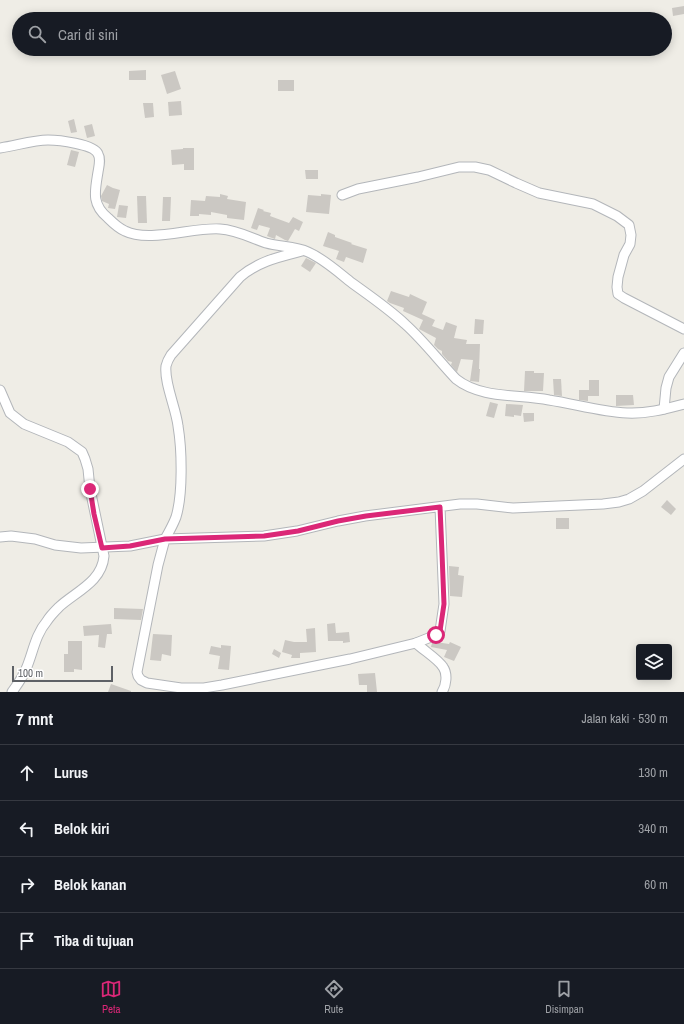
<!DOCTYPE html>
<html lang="id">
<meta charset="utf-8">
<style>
body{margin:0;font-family:"Archivo Narrow",sans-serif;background:#20242c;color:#f1f3f6}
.controls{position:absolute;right:12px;bottom:12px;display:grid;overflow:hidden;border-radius:4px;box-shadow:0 2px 10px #0003}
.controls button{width:36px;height:36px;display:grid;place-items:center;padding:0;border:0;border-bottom:1px solid #363941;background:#171b24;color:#f1f3f6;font:20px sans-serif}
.scale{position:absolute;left:12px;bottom:10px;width:101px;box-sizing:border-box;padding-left:4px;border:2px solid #5e6166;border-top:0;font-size:11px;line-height:14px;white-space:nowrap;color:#5e6166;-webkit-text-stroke:3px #fff;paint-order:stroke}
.stop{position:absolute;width:12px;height:12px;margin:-9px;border:3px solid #db2777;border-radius:50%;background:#fff}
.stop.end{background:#db2777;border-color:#fff;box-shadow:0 1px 4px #0008}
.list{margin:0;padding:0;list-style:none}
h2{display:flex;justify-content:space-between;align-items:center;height:52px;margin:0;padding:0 16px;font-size:17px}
h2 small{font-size:13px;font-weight:400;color:#9ea1a6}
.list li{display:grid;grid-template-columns:26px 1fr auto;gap:12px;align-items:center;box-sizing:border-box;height:56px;padding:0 16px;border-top:1px solid #363941}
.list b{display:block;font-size:15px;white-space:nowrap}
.list em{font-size:13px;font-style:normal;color:#9ea1a6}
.icon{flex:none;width:22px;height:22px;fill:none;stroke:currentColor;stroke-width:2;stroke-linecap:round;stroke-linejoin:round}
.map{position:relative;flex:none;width:684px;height:692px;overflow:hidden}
.search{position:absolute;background:#171b24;box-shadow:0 2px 10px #0003;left:12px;right:12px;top:12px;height:44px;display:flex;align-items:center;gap:10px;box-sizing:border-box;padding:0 14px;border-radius:22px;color:#9ea1a6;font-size:15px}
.sheet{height:276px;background:#171b24}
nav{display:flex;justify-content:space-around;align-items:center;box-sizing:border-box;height:56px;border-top:1px solid #363941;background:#171b24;font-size:11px;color:#9ea1a6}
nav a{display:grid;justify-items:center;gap:2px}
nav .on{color:#db2777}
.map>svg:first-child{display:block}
</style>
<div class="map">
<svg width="684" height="692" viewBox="0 0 684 692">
<rect width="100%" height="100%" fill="#efede6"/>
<g fill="#cbc8c3">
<polygon points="684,6 684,14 673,16 672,8"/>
<polygon points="146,70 146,80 129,80 129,71"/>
<polygon points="175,71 181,89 167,94 161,75"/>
<rect x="278" y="80" width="16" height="11"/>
<polygon points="181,101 182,115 169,116 168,102"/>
<polygon points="143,103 153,103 154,117 145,118"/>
<polygon points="74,119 77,132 71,133 68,121"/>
<polygon points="92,124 95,136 87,138 84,126"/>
<polygon points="183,148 194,148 194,170 184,170 184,164 172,165 171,150 183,149"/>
<polygon points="71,150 79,152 75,167 67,165"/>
<polygon points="305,170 318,170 318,179 306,179"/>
<polygon points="107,185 113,188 120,190 115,209 108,208 109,204 102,201 101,196"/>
<polygon points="220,194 228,196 227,199 246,202 244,220 227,218 227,215 211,212 211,215 199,214 199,216 190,216 191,200 205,201 206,196 220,197"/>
<polygon points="321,194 331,195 329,214 306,212 308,195 321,196"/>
<polygon points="137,196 146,196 147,223 138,223"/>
<polygon points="163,197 171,197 170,221 162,221"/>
<polygon points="119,205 128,206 126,218 117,217"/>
<polygon points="258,208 264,210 263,211 271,213 270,216 289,223 293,217 303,222 299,231 295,229 288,241 285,240 276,235 275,239 272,238 267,236 270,228 259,225 257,230 251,228"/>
<polygon points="328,232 335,235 335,237 352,243 351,244 367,249 363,263 346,257 344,262 336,259 339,251 323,246"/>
<polygon points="306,258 316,263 310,272 301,266"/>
<polygon points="391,291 409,297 410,294 427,302 422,314 435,320 432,326 443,330 446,322 457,326 454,338 467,340 466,344 480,344 479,369 480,369 479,382 470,381 473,360 461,359 457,372 451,365 452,362 448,361 442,354 442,351 438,349 434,345 436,338 419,329 423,320 403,311 404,308 390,303 387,301"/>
<polygon points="475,319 484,320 483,334 474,334"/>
<polygon points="525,371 534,371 534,373 544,373 543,391 524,391"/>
<polygon points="553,379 561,379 562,396 554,395"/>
<polygon points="589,380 599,380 599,396 588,396 588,401 579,400 579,390 589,390"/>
<polygon points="616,395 633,395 634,405 616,406"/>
<polygon points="490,402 498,404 494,418 486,416"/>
<polygon points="506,404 523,405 521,416 514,415 514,417 505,416"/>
<polygon points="523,413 534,413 534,421 524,422"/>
<polygon points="667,500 676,509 671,515 661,507"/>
<rect x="556" y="518" width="13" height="11"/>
<polygon points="449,566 459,567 458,575 464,576 462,597 450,596"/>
<polygon points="114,608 143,609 141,620 114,619"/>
<polygon points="335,623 336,633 349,632 350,642 343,643 343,641 328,641 327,624"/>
<polygon points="111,624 112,634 107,634 105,648 98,647 99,635 84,636 83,626"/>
<polygon points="315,628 316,652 300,653 300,658 291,658 292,655 282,652 285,640 294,642 307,642 306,629"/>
<polygon points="153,634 172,635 171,656 162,654 161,661 150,660"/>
<polygon points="68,641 82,641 82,670 74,669 74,672 64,672 64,654 68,654"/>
<polygon points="436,642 449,644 450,642 461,647 454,661 444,657 447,650 431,647 432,643"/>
<polygon points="221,645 231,646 229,670 218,669 220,656 209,654 211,646 221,648"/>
<polygon points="274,649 281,653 279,658 272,654"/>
<polygon points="375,673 377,692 367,692 367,685 359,685 358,674"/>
<polygon points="111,684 131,691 131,692 108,692"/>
</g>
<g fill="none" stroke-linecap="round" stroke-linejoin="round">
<defs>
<g id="minor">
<path d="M 0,148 C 15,146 33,140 48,140 C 58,140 94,144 98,154 C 101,159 99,166 98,172 C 95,191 91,204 108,218 C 113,223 118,228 125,231 C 149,243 193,227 220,229 C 237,230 251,238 266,243 C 280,247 295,246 308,252 C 324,259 338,272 352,283 C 370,296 389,309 405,324 C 423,340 439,361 456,379 C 481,399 519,394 549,400 C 575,404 601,412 627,413 C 647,414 665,409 684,404"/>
<polyline points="342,195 358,189 418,177 459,167 475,167 489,170 516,183 539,193 593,204 617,216 629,225 631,235 630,244 624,255 618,277 617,287 618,294 624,298 684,329"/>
<path d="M 0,390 L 10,413 L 24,424 L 68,442 L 82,452 L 85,459 L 88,469 L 90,489 L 104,556 C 102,582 75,592 59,607 C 55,611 50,616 47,621 C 35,635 33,653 26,669 C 23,677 17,685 12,692"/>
<polyline points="664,409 666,388 669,377 684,353"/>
<polyline points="440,507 444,604 440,631 436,635 416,643 350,659 325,664 222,685 204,688 181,688 147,683 141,680 138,676 137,672 158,565 165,539 264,536 297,531 338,521 365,516 460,504 477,504 513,508 603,504 619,502 629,499 643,491 684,459"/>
<path d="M 0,537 L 11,536 L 35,539 L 55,545 L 81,548 L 130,546 L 165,539 C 169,532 173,525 176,517 C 183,494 182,450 178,426 C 176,408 164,383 166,366 C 167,362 169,358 171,355 L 240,277 C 259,261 279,257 302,251"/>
<path d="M 416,643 C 423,650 438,659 443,667 C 448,674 446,686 442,692"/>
</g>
</defs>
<use href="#minor" stroke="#b3b6ba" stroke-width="11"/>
<use href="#minor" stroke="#fff" stroke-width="9"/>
</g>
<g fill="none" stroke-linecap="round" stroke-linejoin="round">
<polyline stroke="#db2777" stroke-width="5" points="90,489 94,514 102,548 130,546 165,539 264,536 298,531 338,521 366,516 440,507 442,553 444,604 440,631 436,635"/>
</g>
</svg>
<div class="controls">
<button><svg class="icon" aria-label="layers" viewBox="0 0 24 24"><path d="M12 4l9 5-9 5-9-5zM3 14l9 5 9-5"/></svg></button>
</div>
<div class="scale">100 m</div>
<div class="stop" style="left:436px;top:635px"></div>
<div class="stop end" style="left:90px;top:489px"></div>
<div class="search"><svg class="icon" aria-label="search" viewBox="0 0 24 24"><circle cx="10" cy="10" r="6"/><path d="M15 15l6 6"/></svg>Cari di sini</div>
</div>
<section class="sheet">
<h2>7 mnt<small>Jalan kaki · 530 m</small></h2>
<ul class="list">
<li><svg class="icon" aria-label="ahead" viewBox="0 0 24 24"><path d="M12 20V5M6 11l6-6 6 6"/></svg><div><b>Lurus</b></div><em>130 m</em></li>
<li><svg class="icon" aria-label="left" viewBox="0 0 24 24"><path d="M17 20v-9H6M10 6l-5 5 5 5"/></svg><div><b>Belok kiri</b></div><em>340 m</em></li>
<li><svg class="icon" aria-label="right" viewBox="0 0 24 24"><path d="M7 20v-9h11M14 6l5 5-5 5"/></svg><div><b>Belok kanan</b></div><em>60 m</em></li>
<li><svg class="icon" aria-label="arrive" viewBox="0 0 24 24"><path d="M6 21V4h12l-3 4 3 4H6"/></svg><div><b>Tiba di tujuan</b></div></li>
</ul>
</section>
<nav>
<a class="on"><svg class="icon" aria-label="map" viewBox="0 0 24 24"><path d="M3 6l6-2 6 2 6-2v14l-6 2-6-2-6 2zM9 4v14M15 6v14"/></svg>Peta</a>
<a><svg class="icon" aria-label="directions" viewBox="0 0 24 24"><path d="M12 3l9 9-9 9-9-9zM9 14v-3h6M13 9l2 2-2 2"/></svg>Rute</a>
<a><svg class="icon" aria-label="saved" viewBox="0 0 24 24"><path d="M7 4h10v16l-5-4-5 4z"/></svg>Disimpan</a>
</nav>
